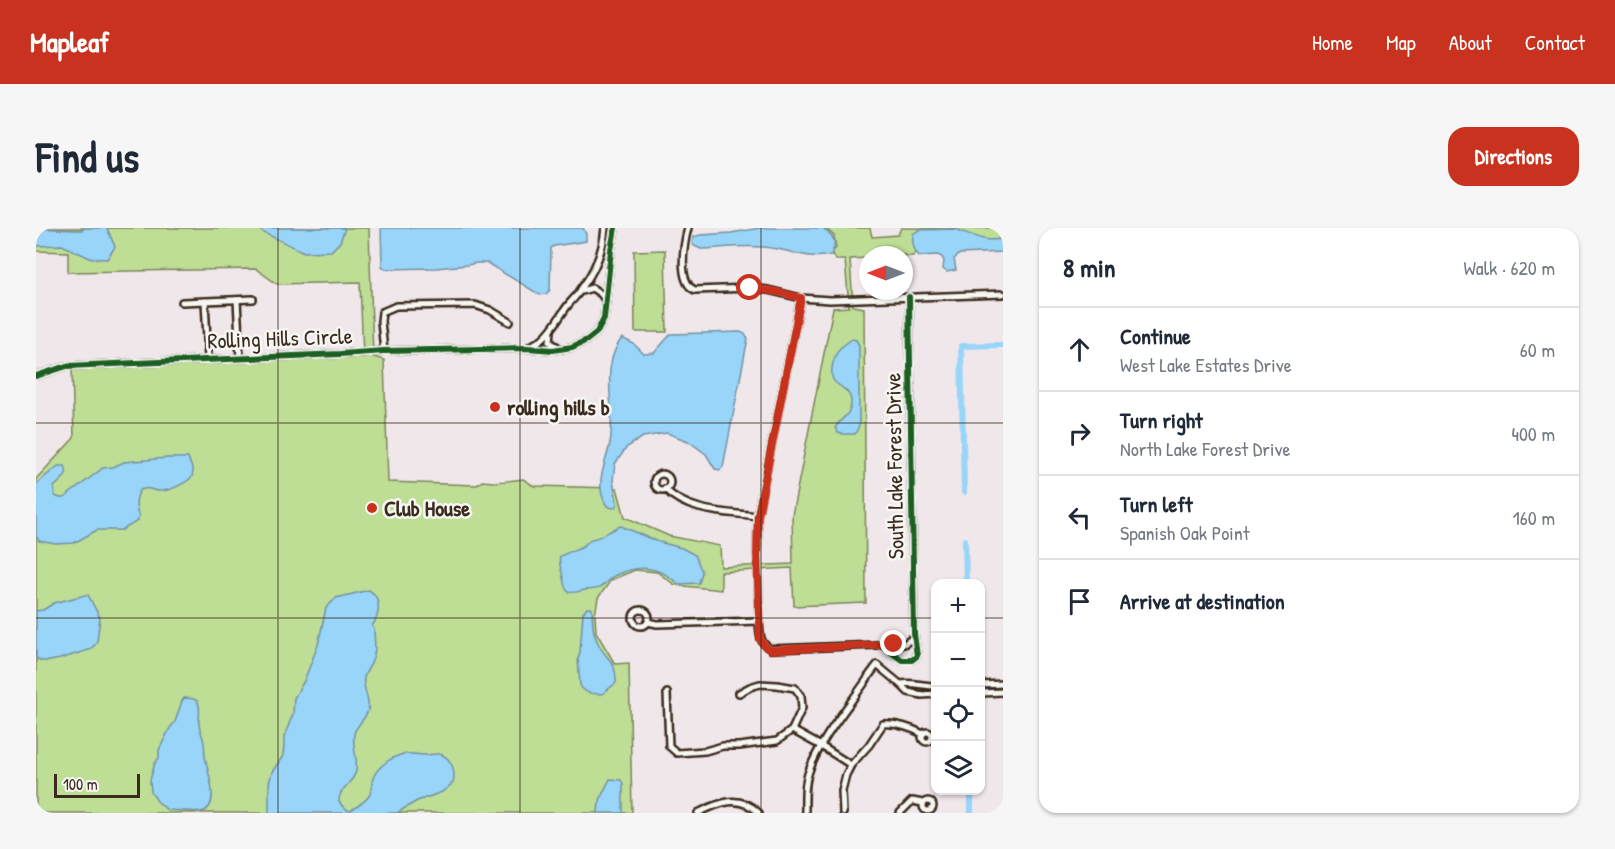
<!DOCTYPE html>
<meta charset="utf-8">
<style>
body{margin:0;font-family:"Patrick Hand",sans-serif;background:#f6f6f7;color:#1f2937}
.controls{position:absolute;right:18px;bottom:18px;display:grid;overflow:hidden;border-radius:12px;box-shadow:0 2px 4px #0004}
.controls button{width:54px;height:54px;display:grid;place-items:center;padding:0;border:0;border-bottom:2px solid #e0e1e3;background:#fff;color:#1f2937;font:30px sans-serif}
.compass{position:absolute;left:823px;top:18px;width:54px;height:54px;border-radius:50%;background:#fff;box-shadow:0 2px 4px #0004;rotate:270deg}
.scale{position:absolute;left:18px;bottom:15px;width:86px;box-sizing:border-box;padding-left:6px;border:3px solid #3b2a1e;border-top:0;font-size:16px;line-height:21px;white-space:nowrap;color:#3b2a1e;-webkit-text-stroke:4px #f6f6f2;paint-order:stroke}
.stop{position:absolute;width:18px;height:18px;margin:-14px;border:4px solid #c8321e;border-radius:50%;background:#fff}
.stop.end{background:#c8321e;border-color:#fff;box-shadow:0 2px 6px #0008}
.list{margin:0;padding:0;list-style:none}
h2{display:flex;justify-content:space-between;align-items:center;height:78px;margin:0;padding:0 24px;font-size:26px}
h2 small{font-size:20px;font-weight:400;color:#747a83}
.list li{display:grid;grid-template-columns:39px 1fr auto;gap:18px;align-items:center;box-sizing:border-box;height:84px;padding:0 24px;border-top:2px solid #e0e1e3}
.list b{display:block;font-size:22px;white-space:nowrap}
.list p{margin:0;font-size:20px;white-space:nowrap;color:#747a83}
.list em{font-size:20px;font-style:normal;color:#747a83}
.icon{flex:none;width:33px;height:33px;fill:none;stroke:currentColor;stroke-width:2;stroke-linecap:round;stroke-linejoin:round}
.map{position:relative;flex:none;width:967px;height:585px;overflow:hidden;border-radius:18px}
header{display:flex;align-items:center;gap:36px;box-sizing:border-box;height:84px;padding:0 30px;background:#c8321e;color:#fff}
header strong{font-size:28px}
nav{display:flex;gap:33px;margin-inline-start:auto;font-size:21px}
.intro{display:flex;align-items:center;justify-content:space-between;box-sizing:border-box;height:144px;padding:0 36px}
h1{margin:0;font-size:42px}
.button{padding:15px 27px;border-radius:18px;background:#c8321e;color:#fff;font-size:21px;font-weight:700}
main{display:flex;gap:36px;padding:0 36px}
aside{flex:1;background:#fff;border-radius:18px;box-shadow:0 2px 4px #0004}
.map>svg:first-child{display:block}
</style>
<header>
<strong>Mapleaf</strong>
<nav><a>Home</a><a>Map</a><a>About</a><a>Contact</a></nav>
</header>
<div class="intro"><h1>Find us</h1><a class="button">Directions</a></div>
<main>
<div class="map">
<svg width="967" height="585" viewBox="0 0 967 585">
<rect width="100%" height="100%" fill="#f0e7eb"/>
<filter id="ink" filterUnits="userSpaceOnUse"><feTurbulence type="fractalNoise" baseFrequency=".0167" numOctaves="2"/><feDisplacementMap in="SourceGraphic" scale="12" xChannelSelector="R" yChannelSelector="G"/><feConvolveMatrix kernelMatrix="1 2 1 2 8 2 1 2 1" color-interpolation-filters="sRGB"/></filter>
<g filter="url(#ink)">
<g fill="#bedd95" stroke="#7c845a" stroke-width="1.5">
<path d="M 0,0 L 333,0 L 337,129 L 348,132 L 352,254 L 441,257 L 446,253 C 450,253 453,254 456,254 C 462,254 482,252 487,251 L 498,258 L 581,260 L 589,289 L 633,308 L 684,318 L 685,339 L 757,336 L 756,287 L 797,80 L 813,79 L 809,32 L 800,32 L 795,25 L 800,20 L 798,8 L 789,0 L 834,0 L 836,9 L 862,7 L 865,0 L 967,0 L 967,23 L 881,24 L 877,28 L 868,28 L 868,27 L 832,27 L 832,30 L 814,31 L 817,78 L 828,80 L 830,375 L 758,378 L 756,340 L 685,344 L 685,362 L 639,357 L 621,344 L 599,342 L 575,352 L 562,370 L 559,387 L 560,404 L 579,436 L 593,435 L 596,585 L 0,585 L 0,251 L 38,210 L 36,141 L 327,129 L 324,54 L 241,56 L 220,41 L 32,44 L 32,24 L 0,23 Z"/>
<polygon points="629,22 631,104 599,104 598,23"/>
</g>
<g fill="#98d5f9" stroke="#7391a1" stroke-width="1.5">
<polygon points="0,0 39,2 46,2 48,0 71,0 79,19 71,31 54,30 26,17 0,18"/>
<polygon points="223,0 309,0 304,14 295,23 268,24 226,4"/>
<polygon points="345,0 547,0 550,6 550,13 518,18 515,20 514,62 510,66 504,67 451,35 441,35 431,37 400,40 350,41 346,38"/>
<path d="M 724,0 L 787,0 C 798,10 802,12 795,27 C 771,32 758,23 735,20 C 715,16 686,20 665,21 L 658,18 L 656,14 L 658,9 L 664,7 L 695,5 Z"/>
<path d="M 919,1 C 934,6 951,16 967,10 L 967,24 L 924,26 L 918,31 L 920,42 L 911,44 L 907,41 L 908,33 L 906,29 L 902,27 L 883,28 C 877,22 876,14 877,6 L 883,2 Z"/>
<path d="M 704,104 L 709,106 L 712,110 L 687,239 L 684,242 L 679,241 L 670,226 L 652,213 L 631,205 L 607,209 L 591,219 L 579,236 L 577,252 L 581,275 L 580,279 L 577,280 L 571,278 C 557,257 570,236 574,215 C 579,189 570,160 575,135 C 577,125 580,118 586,110 L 598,116 L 608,126 L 618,125 L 635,106 Z"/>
<path d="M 816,111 L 820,112 L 823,117 L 823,198 L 819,206 L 806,206 L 802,205 L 799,200 C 805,189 816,188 815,172 C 814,163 806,160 800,155 C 791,149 798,127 804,120 C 808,117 812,114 816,111 Z"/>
<path d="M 131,230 L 152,230 L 157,243 L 156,249 C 150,255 132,264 123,263 C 114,263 115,258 104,262 C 99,271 99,280 103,289 L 100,294 L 86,302 L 61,302 L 38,315 L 20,316 L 3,313 L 0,308 L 0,256 L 22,238 L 29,238 C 34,247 25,252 18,259 L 19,268 L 24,270 L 28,270 L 67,240 L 77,239 L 88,234 Z"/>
<path d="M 585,298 L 623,314 L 646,320 L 659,327 L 666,344 L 663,355 L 642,356 C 623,338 601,336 578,348 C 572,351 569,357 563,360 C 559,362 554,361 549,362 C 535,365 530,369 527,350 C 526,343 522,335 524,328 L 547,318 L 555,311 C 563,311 576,301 585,298 Z"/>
<path d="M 333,362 C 346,370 344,387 336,398 L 338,401 C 338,412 341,423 336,433 C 334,439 329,444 328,450 C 326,460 334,471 332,482 C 330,491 320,497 318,506 C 316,518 322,531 320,543 C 317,556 302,560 303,574 L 309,581 L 314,583 C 320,579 329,574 333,568 C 336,563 335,556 337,550 C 341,539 357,527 370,526 C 376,525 382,527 388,527 C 397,527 403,523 411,530 C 418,537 419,546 417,555 L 406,564 L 381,573 L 361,585 L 233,585 L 233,555 L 236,544 L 247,528 L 248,518 L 248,509 L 257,486 L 258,470 L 268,453 L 282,417 L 290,380 L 300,370 Z"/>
<polygon points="49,367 52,367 64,390 61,413 58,418 52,422 24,431 14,433 6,433 0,430 0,383 7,382 18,375"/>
<path d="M 551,380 L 555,380 L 556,381 C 557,394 556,404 562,415 C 571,434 580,430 580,455 L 566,466 C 557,466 548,466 544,457 L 542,431 L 544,424 L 547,385 Z"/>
<path d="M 148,470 C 152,470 158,470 161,473 C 166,479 162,490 163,497 C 164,503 167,508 168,515 C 169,521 168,527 170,533 C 172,546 185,578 166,584 L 131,582 L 121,573 L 115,564 L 114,552 L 119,535 L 123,530 L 123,522 L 134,500 L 139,494 L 146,473 Z"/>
<path d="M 574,551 L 585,552 L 587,556 L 587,585 L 562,585 C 562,572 568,563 574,551 Z"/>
</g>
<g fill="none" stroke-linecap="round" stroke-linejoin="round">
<g stroke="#98d5f9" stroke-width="6">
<polyline points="928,264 925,118 967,117"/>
<polyline points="929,312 930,356"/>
<polyline points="935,562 935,585"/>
</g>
<defs>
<g id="minor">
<path d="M 652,0 C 648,15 641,55 659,62 L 714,60 L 732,62 L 765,70 L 794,72 L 967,66"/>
<polyline points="546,63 556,60 565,66 570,73"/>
<polyline points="201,72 204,130"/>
<polyline points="169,73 172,131"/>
<polyline points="146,74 217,71"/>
<polyline points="515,103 514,114 525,121"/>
<path d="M 491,120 C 496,117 503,114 507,110 C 518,101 524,87 533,76 C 537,71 542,67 545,61 C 559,43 567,23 569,0"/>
<polyline points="348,123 345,93 346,84 360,78 439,77 454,82 474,94"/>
<polyline points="0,148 31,138 304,126 348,123 491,120 517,122 536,119 551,112 561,104 568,90 575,22 579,0"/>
<circle cx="626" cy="254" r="8"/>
<path d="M 629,261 C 652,285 691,284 721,288"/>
<circle cx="605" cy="390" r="8"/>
<polyline points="723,393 721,288 765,70"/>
<path d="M 612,394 L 621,396 L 723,393 C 724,406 723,415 735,421 L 868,416 L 874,412 L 878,407"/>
<polyline points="845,417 866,432 876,432 881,428 878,406 873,69"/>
<polyline points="832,449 841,437 864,456 872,464 886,467 900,466"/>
<path d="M 864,456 C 877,454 887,458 900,458"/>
<polyline points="945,457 967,456"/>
<polyline points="631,465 633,518 641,525 669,523 687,518 703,518 741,513 756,502 766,480 765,468 759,460 741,457 724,456 714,459 703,465"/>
<polyline points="945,465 967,464"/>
<polyline points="756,502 785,518 815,537"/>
<circle cx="891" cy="509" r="5"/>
<circle cx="892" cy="578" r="5"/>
<path d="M 662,585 C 684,574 703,566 723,585"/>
<path d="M 769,585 C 769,571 768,556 773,543 C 785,510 812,479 832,450"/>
<path d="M 807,585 L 806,563 L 810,547 L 815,537 L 833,517 L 847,496 C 860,495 876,500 887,506"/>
<polyline points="864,585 876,573 887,575"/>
</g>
</defs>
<use href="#minor" stroke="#3b2a1e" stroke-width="10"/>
<use href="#minor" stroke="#f6f6f2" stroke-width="5"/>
<defs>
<g id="cycleway">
<polyline points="0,148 31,138 304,126 348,123 491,120 517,122 536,119 551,112 561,104 568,90 575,22 579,0"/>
<polyline points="723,393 721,288 765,70"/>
<polyline points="845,417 866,432 876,432 881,428 878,406 873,69"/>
</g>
</defs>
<use href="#cycleway" stroke="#f6f6f2" stroke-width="10"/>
<use href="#cycleway" stroke="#1b5e20" stroke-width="6"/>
</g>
</g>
<g fill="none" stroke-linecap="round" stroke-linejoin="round" filter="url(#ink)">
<polyline stroke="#c8321e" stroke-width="8" points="714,60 742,64 765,70 722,288 721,326 724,411 729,418 735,422 858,416"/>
</g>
<path fill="none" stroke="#3b2a1e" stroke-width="1.5" stroke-opacity="0.55" d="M 242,0 L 242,585M 484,0 L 484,585M 725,0 L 725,585M 0,195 L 967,195M 0,390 L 900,390M 945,390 L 967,390"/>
<g fill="#c8321e" stroke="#f6f6f2" stroke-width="2">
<circle cx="459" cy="179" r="6"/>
<circle cx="336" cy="280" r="6"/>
</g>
<g text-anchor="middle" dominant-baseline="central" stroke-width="5" stroke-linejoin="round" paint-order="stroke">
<g font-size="22" fill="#3b2a1e" stroke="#f6f6f2">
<text transform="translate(244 110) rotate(-2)">Rolling Hills Circle</text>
<text transform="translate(858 238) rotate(-91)">South Lake Forest Drive</text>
</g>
<g font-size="22" font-weight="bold" fill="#3b2a1e" stroke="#f6f6f2" text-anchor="start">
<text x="471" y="179">rolling hills b</text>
<text x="348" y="280">Club House</text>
</g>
</g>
</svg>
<div class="controls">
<button>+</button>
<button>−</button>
<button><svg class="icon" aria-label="locate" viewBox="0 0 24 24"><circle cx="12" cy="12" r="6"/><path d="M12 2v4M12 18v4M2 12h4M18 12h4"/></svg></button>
<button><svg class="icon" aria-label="layers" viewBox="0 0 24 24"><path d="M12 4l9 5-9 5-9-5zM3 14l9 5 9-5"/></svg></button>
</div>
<svg class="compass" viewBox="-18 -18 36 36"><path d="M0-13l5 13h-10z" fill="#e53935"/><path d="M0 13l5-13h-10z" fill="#747a83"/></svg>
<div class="scale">100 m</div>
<div class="stop" style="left:714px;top:60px"></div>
<div class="stop end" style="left:858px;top:416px"></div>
</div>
<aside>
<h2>8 min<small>Walk · 620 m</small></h2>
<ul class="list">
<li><svg class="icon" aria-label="ahead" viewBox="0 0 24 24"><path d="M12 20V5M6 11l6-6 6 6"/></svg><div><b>Continue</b><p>West Lake Estates Drive</p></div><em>60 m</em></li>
<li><svg class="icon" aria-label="right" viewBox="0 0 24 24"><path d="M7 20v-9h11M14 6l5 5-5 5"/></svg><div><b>Turn right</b><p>North Lake Forest Drive</p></div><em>400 m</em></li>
<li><svg class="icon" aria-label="left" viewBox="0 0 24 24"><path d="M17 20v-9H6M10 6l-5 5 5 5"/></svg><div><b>Turn left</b><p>Spanish Oak Point</p></div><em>160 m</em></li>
<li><svg class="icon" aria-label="arrive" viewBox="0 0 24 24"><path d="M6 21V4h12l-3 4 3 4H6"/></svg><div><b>Arrive at destination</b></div></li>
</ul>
</aside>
</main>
